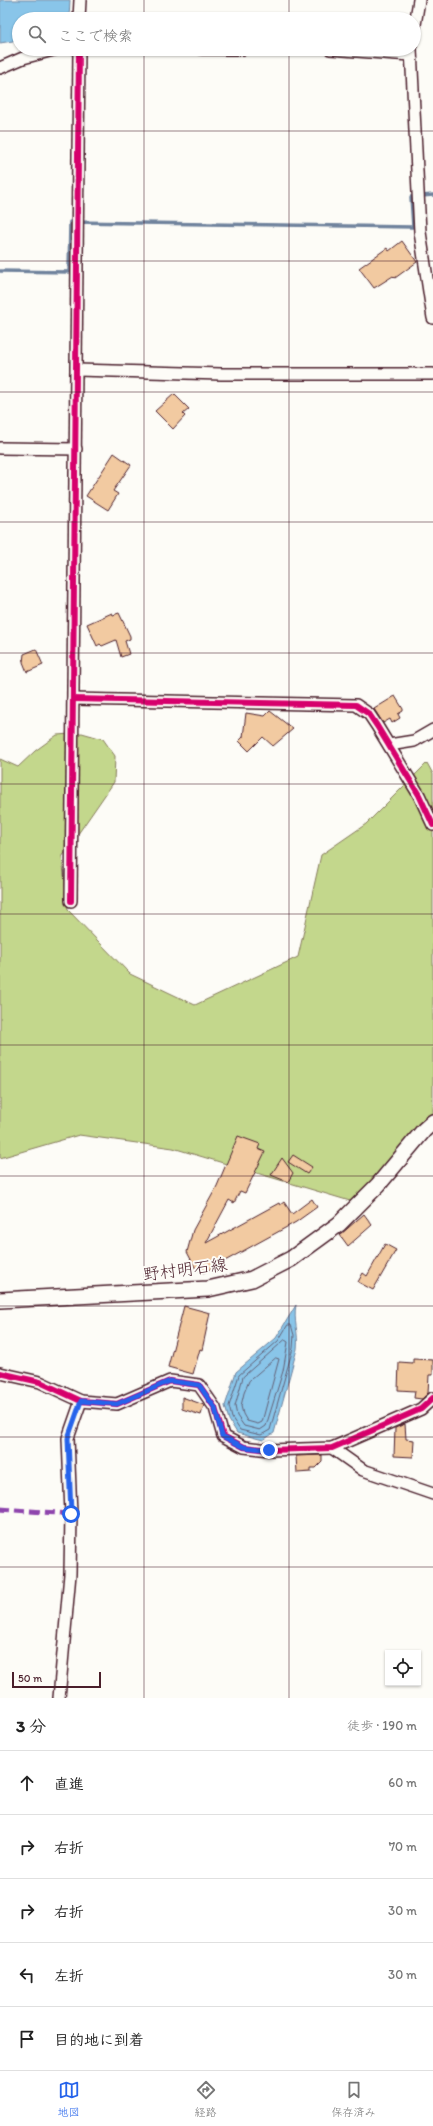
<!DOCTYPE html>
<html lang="ja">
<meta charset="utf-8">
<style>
body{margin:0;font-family:Itim,"Klee One",sans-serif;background:#f6f6f6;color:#222}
.controls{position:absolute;right:12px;bottom:12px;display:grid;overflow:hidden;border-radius:0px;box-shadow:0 1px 3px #0004}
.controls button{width:36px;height:36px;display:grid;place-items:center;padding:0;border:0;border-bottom:1px solid #e0e0e0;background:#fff;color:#222;font:20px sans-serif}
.scale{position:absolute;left:12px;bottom:10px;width:89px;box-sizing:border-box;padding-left:4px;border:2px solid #4a1f2b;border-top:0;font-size:11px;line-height:14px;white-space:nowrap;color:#4a1f2b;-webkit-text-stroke:3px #fdfcf7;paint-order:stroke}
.stop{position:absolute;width:12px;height:12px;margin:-9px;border:3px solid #2563eb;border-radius:50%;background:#fff}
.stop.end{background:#2563eb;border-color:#fff;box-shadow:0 1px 4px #0008}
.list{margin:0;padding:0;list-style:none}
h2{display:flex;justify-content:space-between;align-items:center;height:52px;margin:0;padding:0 16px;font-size:17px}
h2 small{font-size:13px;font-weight:400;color:#767676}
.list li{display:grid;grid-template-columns:26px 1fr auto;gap:12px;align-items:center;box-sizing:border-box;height:64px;padding:0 16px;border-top:1px solid #e0e0e0}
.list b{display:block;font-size:15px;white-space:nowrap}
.list em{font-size:13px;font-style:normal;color:#767676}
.icon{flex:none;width:22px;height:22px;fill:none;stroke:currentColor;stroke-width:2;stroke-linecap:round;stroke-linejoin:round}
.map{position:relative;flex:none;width:433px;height:1698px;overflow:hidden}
.search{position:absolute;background:#fff;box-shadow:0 1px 3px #0004;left:12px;right:12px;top:12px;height:44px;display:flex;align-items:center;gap:10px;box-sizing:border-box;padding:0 14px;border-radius:22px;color:#767676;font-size:15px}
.sheet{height:372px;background:#fff}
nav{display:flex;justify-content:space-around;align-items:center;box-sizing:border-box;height:56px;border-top:1px solid #e0e0e0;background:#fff;font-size:11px;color:#767676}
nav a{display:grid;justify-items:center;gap:2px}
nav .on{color:#2563eb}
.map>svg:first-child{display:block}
</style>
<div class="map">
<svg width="433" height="1698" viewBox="0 0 433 1698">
<rect width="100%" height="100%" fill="#fdfcf7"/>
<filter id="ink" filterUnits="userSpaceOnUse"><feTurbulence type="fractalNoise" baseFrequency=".025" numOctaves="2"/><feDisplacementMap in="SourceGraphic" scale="8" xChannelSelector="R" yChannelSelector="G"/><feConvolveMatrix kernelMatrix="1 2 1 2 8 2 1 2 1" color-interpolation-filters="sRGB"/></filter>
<g filter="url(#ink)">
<polygon fill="#c3d78c" stroke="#867b5c" points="82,733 103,739 115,756 114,782 62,857 68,910 130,974 195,1005 298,957 321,855 366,824 427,763 433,774 433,1125 420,1141 350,1201 173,1148 79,1135 0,1158 0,759 18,767 35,751 57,735"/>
<g fill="#89c5e9" stroke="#70839d">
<polygon points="0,0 70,0 69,19 19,19 19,40 0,43"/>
<path d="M 296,1305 C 293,1321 299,1332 297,1349 L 274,1433 L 263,1440 L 237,1433 L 229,1420 L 225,1406 L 236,1372 L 276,1338 Z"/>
</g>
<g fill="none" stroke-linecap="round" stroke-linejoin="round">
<g stroke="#636177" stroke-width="1">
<polygon points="288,1325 291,1325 294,1335 293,1348 270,1430 261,1435 240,1430 232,1418 229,1406 239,1375 278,1341"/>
<polygon points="285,1340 288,1342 283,1371 266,1426 260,1430 244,1426 237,1416 235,1406 243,1377"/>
<polygon points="276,1358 279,1359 262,1422 258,1424 247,1421 243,1414 241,1406 244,1393 249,1381"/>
</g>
<polyline stroke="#70839d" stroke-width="3.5" points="0,271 69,272 70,222 413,227 411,197 433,195"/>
</g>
<g fill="#f2caa1" stroke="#4a1f2b">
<polygon points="402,241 417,262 395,278 393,276 374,288 359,268 387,248 389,251"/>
<polygon points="174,394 189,409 183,414 185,416 173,429 155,411"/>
<polygon points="114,453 131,465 113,491 118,494 108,510 86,496"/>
<polygon points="112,613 113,615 119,613 130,636 130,639 125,641 129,654 121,657 116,640 102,646 100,644 97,646 87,624"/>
<polygon points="36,649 43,665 27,672 23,662 24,654"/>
<polygon points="395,696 403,709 403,711 398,714 400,718 392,723 390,719 383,723 374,709"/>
<polygon points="270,711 293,729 273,746 263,737 249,751 239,741 243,737 246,713 265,716"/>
<polygon points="238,1136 260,1144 258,1149 265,1152 245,1193 240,1191 234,1203 229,1200 206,1243 279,1203 280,1205 284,1202 292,1214 312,1199 317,1207 296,1222 203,1273 200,1269 197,1271 187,1252 193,1230 217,1186"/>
<polygon points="293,1155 312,1167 307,1174 288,1162"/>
<polygon points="282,1158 293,1173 288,1182 271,1175"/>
<polygon points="364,1214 372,1225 348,1246 340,1235"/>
<polygon points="385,1244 396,1250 373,1290 358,1282 363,1273 367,1276"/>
<polygon points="184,1306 210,1313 202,1350 200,1349 193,1374 168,1367"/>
<polygon points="413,1359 433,1360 433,1375 429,1375 428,1393 422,1399 414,1398 415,1391 398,1390 399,1362 413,1363"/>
<polygon points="182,1397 204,1405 201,1415 182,1409"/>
<polygon points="405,1424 406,1439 414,1440 413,1457 394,1456 395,1428"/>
<polygon points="322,1455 322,1462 316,1468 311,1468 311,1472 297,1473 296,1456"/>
</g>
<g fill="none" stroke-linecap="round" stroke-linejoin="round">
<defs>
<g id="minor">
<polyline points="79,19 80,0"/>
<polyline points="414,31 419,0"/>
<polyline points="202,49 243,49"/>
<polyline points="330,49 410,55"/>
<polyline points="411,49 420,232 433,318"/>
<polyline points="0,68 23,58 57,49"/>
<polyline points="77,370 221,374 433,374"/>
<polyline points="0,448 76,449"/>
<polyline points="73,699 356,705 369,714 377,726 419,795 433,825"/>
<polyline points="389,745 414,741 433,730"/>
<polyline points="71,901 79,49"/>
<polyline points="0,1373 40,1382 81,1401 117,1404 170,1381 199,1385 215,1408 223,1436 244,1447 269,1450 332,1448 421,1409 433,1398"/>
<polyline points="332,1448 363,1470 433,1494"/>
<polyline points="59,1698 70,1574 71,1514 68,1438 81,1401"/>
</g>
<polyline id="secondary" points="0,1300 208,1289 252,1279 291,1259 339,1224 378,1185 424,1130 433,1122"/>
</defs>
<use href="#minor" stroke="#4a1f2b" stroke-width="14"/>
<use href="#secondary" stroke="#4a1f2b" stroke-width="18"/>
<use href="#minor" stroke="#fdfcf7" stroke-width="11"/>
<use href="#secondary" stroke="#fdfcf7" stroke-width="15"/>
<polyline stroke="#8e44ad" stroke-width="5" stroke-dasharray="10 5" stroke-linecap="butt" points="0,1509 71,1514"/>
<defs>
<g id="cycleway">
<polyline points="73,699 356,705 369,714 377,726 419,795 433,825"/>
<polyline points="71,901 79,49"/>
<polyline points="0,1373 40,1382 81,1401 117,1404 170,1381 199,1385 215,1408 223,1436 244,1447 269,1450 332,1448 421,1409 433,1398"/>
</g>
</defs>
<use href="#cycleway" stroke="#fdfcf7" stroke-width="8"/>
<use href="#cycleway" stroke="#d6006c" stroke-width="6"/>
</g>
</g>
<g fill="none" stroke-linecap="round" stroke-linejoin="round" filter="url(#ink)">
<polyline stroke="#2563eb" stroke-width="5" points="71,1514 68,1438 81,1401 117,1404 170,1381 199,1385 215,1408 222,1436 244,1447 269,1450"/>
</g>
<path fill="none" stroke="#4a1f2b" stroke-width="1" stroke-opacity="0.55" d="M 144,0 L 144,19M 289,0 L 289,19M 144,49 L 144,1698M 289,49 L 289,1698M 0,131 L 433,131M 0,261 L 433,261M 0,392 L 433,392M 0,522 L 433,522M 0,653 L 433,653M 0,784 L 433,784M 0,914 L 433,914M 0,1045 L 433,1045M 0,1176 L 433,1176M 0,1306 L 433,1306M 0,1437 L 433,1437M 0,1567 L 433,1567"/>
<g text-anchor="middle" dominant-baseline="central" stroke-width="4" stroke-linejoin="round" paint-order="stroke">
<g font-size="17" fill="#4a1f2b" stroke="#fdfcf7">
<text transform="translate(185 1269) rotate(-7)">野村明石線</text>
</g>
</g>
</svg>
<div class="controls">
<button><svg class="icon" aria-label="locate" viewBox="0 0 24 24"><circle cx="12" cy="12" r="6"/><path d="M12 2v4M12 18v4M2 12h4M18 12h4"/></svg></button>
</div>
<div class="scale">50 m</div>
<div class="stop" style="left:71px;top:1514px"></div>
<div class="stop end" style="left:269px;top:1450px"></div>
<div class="search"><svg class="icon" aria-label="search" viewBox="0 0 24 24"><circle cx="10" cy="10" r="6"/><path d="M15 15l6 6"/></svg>ここで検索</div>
</div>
<section class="sheet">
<h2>3 分<small>徒歩 · 190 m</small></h2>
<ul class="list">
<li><svg class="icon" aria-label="ahead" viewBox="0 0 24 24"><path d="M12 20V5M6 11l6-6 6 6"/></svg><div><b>直進</b></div><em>60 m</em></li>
<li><svg class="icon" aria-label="right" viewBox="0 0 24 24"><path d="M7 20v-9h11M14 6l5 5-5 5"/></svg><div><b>右折</b></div><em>70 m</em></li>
<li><svg class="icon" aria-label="right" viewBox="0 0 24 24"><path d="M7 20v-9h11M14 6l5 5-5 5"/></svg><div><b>右折</b></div><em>30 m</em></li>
<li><svg class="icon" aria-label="left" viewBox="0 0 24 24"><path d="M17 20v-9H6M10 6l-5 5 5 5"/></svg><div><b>左折</b></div><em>30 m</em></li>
<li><svg class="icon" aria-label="arrive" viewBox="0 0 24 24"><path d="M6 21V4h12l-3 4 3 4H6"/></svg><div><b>目的地に到着</b></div></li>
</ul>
</section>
<nav>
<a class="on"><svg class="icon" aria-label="map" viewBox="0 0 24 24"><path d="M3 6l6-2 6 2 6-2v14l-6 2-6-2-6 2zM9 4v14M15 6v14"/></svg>地図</a>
<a><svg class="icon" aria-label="directions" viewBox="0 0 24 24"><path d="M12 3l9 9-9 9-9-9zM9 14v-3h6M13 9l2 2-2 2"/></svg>経路</a>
<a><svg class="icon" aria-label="saved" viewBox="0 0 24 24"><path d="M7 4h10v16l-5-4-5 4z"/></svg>保存済み</a>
</nav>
